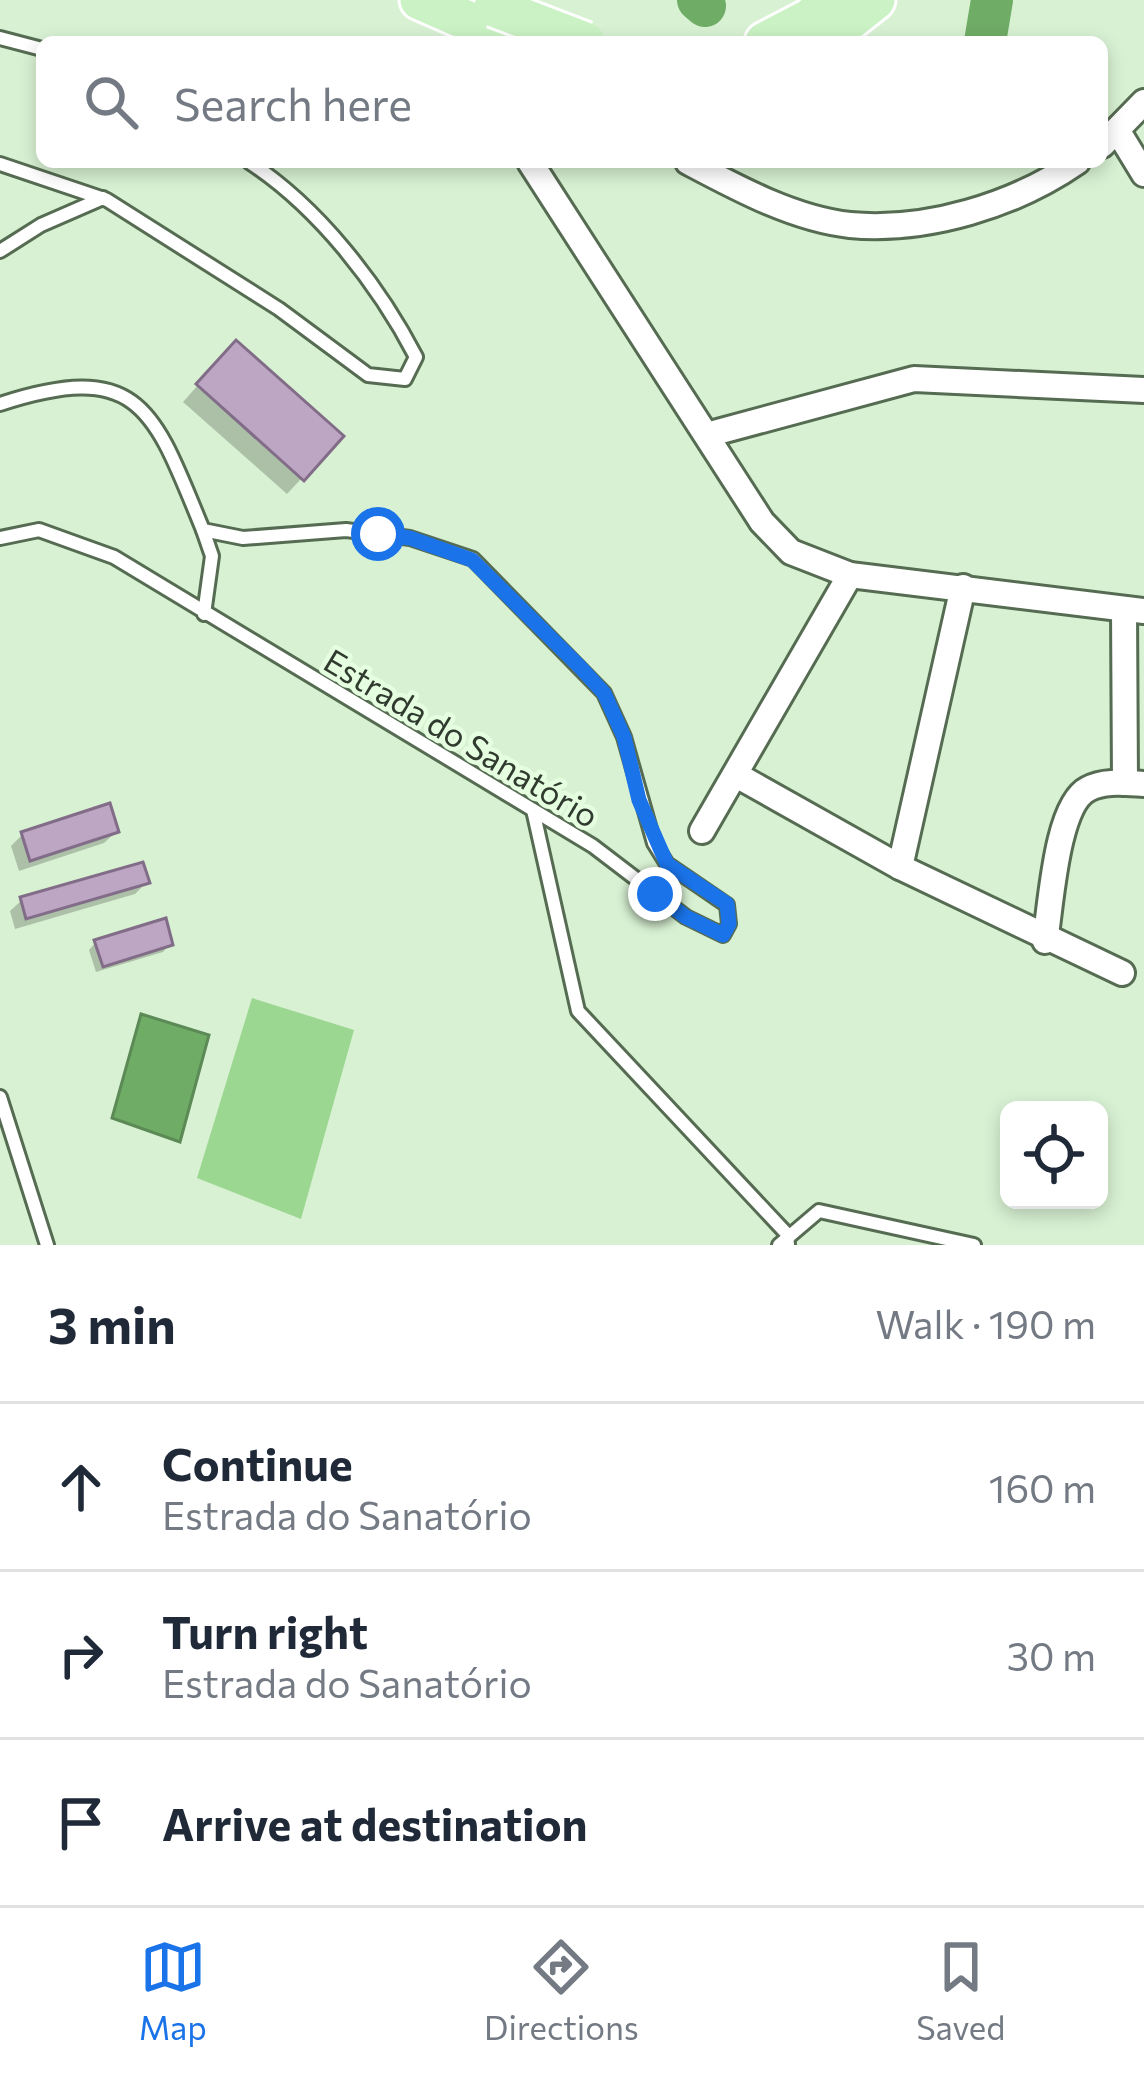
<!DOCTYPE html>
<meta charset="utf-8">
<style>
body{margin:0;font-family:Commissioner,sans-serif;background:#f2f2f3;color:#1f2937}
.controls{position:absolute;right:36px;bottom:36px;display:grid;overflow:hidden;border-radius:18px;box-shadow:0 6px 18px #0003}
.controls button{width:108px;height:108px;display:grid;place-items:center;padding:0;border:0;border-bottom:3px solid #e0e1e3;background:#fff;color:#1f2937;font:60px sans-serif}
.stop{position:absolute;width:36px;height:36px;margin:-27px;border:9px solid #1a73e8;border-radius:50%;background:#fff}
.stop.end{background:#1a73e8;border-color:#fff;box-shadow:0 3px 12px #0008}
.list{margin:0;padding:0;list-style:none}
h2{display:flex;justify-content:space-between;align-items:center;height:156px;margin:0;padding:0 48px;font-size:51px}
h2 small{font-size:39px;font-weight:400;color:#747a83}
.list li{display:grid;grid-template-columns:78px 1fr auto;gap:36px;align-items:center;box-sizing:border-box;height:168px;padding:0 48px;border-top:3px solid #e0e1e3}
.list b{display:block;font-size:45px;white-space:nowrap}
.list p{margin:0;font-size:39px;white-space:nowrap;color:#747a83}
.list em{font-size:39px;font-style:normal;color:#747a83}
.icon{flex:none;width:66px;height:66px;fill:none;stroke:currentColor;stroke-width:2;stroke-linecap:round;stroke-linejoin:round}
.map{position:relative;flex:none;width:1144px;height:1245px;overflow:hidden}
.search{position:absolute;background:#fff;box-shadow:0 6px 18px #0003;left:36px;right:36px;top:36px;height:132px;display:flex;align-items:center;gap:30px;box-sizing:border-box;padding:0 42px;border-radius:18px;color:#747a83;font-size:45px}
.sheet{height:660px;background:#fff}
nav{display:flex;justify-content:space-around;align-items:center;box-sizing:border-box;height:168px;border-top:3px solid #e0e1e3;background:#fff;font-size:33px;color:#747a83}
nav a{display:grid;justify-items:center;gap:6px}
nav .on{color:#1a73e8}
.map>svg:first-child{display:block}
</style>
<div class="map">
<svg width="1144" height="1245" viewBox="0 0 1144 1245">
<rect width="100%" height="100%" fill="#d8f1d3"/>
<polygon fill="#9bd791" points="252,998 354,1030 301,1219 197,1178"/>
<polygon fill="#6fac66" stroke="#5c8a56" stroke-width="3" points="141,1014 209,1035 180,1142 112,1118"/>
<g fill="#0003">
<polygon points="221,359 302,478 287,494 183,402"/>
<polygon points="116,832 104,843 19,871 11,846 23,834"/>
<polygon points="146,883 135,894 15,929 10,911 22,900"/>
<polygon points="96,942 170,944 163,952 96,972 89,950"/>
</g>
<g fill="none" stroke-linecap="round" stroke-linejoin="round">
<g stroke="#6fac66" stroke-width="42">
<polyline points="698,0 705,6"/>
<polyline points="985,42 992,0"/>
</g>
</g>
<g fill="#bda6c3" stroke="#826d88" stroke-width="3">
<polygon points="236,340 344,436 304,481 196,384"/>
<polygon points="110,803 119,832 30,861 21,832"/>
<polygon points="143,862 150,883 26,919 20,897"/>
<polygon points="166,918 173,945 103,967 94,940"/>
</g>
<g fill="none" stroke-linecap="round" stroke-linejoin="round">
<defs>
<g id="service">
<polyline points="0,38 42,49"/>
<path d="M 0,164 L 107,200 L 279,309 L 368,375 L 405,379 L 416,357 C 378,284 318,207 249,162"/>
<polyline points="0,251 41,225 103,198"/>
<path d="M 0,404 C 141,358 154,411 203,530 L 243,538 L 346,530 L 410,538 L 473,559 L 604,693 L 624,737 L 654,843 L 667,864 L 727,905 L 729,924 L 723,935 L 686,917 L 593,846 L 114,557 L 39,530 L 0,538"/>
<polyline points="203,530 212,556 204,614"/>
<polyline points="533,810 578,1011 787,1234 788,1245"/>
<polyline points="0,1097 47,1245"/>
<polyline points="779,1245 819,1211 974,1245"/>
</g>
<g id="minor">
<polyline points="1119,133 1144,174"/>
<polyline points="1102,145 1144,102"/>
<polyline points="530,162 762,522 791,552 850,575 1144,611"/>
<path d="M 688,162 C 737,188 794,219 850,225 C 927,232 1015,205 1077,162"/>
<polyline points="710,434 914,379 1144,390"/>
<polyline points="1124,609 1125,783"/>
<polyline points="738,776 900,867 1122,973"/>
<polyline points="702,831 850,575"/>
<polyline points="900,867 963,587"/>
<path d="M 1045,941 C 1051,906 1056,805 1088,789 C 1104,780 1126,783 1144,784"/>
</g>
<g id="primary">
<polyline points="420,0 516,42"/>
<polyline points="765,42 811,18 830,0"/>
<polyline points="822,42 875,0"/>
</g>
</defs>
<use href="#service" stroke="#566c52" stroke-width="18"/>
<use href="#minor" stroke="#566c52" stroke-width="30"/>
<use href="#primary" stroke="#fff" stroke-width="45"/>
<use href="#service" stroke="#fff" stroke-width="12"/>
<use href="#minor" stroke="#fff" stroke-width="24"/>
<use href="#primary" stroke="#caf2c4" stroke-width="39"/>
<defs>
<polyline id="primary-bridge" points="494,7 585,42"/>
</defs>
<use href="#primary-bridge" stroke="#fff" stroke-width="45" stroke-linecap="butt"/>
<use href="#primary-bridge" stroke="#caf2c4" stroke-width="39"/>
</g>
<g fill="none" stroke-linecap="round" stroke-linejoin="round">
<polyline stroke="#1a73e8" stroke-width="15" points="378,534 410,538 472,560 580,667 604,693 624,737 639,800 667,864 727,904 729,924 723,935 686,917 655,894"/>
</g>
<g text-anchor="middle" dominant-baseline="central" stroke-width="9" stroke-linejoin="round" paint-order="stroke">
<g font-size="33" fill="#303a2f" stroke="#e5fee0">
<text transform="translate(462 737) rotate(31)">Estrada do Sanatório</text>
</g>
</g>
</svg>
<div class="controls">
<button><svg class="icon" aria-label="locate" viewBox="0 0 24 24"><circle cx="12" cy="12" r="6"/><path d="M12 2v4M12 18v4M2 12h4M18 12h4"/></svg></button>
</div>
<div class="stop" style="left:378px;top:534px"></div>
<div class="stop end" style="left:655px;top:894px"></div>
<div class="search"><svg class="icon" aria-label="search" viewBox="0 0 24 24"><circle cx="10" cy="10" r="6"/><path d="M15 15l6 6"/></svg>Search here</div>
</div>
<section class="sheet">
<h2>3 min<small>Walk · 190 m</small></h2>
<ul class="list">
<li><svg class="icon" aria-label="ahead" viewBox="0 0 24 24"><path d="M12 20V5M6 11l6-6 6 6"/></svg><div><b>Continue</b><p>Estrada do Sanatório</p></div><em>160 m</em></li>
<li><svg class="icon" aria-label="right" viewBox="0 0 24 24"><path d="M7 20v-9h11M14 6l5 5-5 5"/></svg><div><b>Turn right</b><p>Estrada do Sanatório</p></div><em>30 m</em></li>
<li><svg class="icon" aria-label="arrive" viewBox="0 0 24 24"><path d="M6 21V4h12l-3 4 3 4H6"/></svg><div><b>Arrive at destination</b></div></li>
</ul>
</section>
<nav>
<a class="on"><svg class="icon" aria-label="map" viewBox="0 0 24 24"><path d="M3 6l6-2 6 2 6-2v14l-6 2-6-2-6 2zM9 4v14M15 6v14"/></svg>Map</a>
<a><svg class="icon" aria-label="directions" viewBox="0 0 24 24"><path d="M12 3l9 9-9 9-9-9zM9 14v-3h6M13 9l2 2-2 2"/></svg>Directions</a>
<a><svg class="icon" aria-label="saved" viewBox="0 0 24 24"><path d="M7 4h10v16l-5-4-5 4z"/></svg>Saved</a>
</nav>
